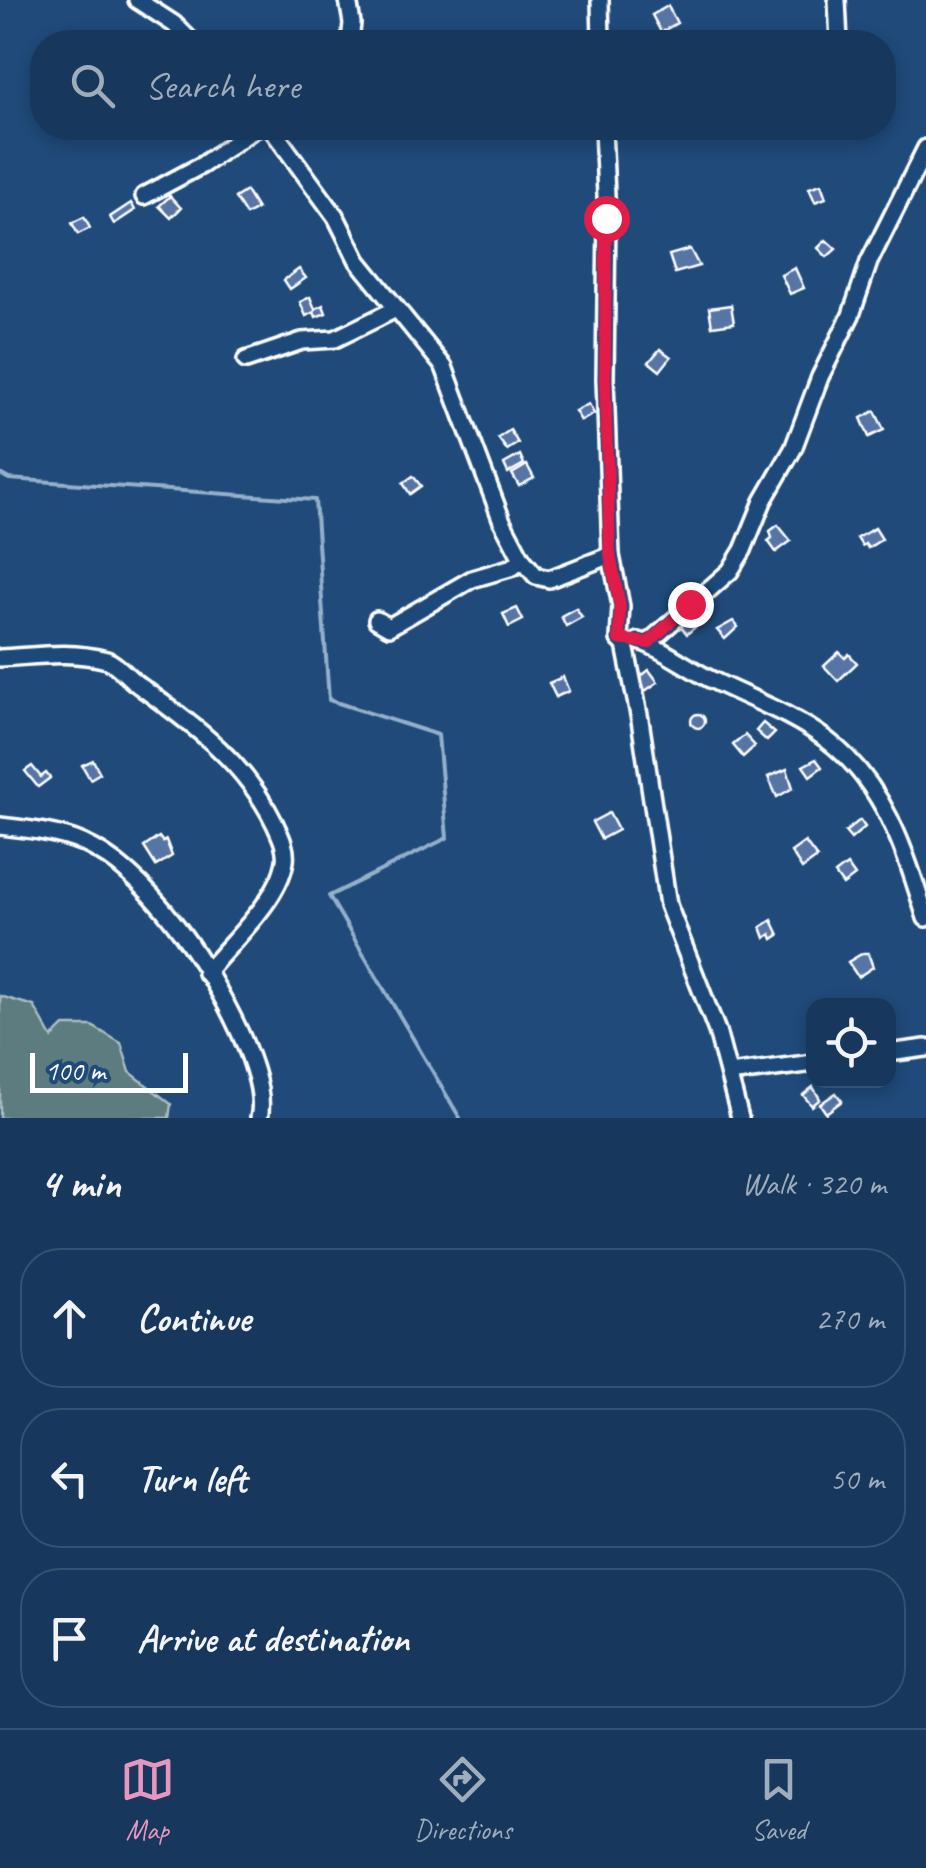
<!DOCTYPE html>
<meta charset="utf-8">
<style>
body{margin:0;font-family:Caveat,sans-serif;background:#203f62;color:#f1f3f6}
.controls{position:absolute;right:30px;bottom:30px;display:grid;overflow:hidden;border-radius:20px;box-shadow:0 5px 15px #0003}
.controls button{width:90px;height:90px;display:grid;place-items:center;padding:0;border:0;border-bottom:2px solid #365272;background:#17385c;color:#f1f3f6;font:50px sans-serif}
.scale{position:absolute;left:30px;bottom:25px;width:158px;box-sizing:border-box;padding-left:10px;border:5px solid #fff;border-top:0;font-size:28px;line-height:35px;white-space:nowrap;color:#fff;-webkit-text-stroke:8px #1f4a7a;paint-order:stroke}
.stop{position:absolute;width:30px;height:30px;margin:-22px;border:8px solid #e11d48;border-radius:50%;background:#fff}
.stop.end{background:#e11d48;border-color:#fff;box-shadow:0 2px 10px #0008}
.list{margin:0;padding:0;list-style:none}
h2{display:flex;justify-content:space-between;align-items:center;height:130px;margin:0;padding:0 40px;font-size:42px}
h2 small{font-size:32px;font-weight:400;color:#9eacbb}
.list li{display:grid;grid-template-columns:65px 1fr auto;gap:30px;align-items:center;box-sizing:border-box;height:140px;margin:0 20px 20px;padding:0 20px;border:2px solid #365272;border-radius:40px}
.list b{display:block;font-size:38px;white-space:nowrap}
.list em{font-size:32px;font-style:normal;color:#9eacbb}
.icon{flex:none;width:55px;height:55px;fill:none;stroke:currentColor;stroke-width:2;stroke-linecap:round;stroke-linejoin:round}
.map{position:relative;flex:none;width:926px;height:1118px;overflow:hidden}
.search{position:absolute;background:#17385c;box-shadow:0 5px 15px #0003;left:30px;right:30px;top:30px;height:110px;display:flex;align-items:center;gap:25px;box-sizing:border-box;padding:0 35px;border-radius:40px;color:#9eacbb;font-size:38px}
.sheet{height:610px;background:#17385c}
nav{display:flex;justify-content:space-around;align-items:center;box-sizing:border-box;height:140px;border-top:2px solid #365272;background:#17385c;font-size:28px;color:#9eacbb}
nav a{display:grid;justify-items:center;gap:5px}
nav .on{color:#e797bd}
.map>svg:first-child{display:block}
</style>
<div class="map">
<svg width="926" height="1118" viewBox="0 0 926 1118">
<rect width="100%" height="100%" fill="#1f4a7a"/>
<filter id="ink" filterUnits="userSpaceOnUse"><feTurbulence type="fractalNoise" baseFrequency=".01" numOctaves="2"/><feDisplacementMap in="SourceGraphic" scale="20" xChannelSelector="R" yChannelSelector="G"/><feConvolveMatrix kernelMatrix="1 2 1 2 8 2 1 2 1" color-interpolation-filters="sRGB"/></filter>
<g filter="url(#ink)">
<polygon fill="#5b7b7f" stroke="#adbdbf" stroke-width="2.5" points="0,996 34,1006 52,1038 64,1026 92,1026 121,1043 130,1072 171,1104 169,1118 0,1118"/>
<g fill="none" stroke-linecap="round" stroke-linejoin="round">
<polyline stroke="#94b0ca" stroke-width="4" points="0,474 9,479 315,500 329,700 438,735 447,838 329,896 460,1118"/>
</g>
<g fill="#5774a5" stroke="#fff" stroke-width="2.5">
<polygon points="668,6 677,23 661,32 652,15"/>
<polygon points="821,184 826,198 815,202 809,188"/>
<polygon points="246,191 257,209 246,215 235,198"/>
<polygon points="170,196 181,208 171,218 159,206"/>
<polygon points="131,203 135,210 114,224 110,217"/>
<polygon points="84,217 90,228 78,234 72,223"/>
<polygon points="826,240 836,249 827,257 818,248"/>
<polygon points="690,249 699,266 675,273 669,255"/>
<polygon points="795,268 804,288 790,294 781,275"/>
<polygon points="299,269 306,278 290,289 284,280"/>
<polygon points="310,297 315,309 323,305 326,313 316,317 314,312 306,316 300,302"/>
<polygon points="731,305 734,323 712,326 709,308"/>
<polygon points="660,349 671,357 660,371 649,362"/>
<polygon points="589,404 594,414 581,421 575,411"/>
<polygon points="875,411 884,430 869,437 861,418"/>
<polygon points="510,430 518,443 507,450 498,438"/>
<polygon points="520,455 524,464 508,473 504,464"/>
<polygon points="527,465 534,478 519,486 512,474"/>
<polygon points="413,476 421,486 410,494 403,483"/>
<polygon points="778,525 791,541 776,552 768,541 772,538 770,531"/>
<polygon points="875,528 882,539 868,548 865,544 862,546 857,538"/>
<polygon points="517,608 523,620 509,627 503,614"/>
<polygon points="576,608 582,617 566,626 561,616"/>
<polygon points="690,613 700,623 687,634 678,623"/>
<polygon points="733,621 738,627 725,639 717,630"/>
<polygon points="839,652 845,658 849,654 857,663 838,681 824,666"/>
<polygon points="649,670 658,682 645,691 640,677"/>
<polygon points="563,677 569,691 556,697 549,683"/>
<circle cx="698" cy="721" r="7"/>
<polygon points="763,723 775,733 767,741 756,731"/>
<polygon points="745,735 755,746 743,757 733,745"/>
<polygon points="816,759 822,767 810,776 803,766"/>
<polygon points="93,760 100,773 90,779 82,765"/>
<polygon points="32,766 41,777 46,773 50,778 38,787 25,771"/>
<polygon points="787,769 793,788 777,797 768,777"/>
<polygon points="609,813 618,830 601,839 592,822"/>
<polygon points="860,820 865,827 851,839 845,832"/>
<polygon points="159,837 163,842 166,840 172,856 156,866 144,847"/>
<polygon points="805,842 817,858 802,869 791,852"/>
<polygon points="847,865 855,876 843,885 835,874"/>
<polygon points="772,920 779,935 773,939 771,934 765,938 761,927"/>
<polygon points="863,953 868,953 873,967 858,977 848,962"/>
<polygon points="813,1087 820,1099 812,1106 803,1095"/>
<polygon points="836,1093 842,1101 826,1113 820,1104"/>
</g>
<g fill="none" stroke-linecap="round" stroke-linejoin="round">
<defs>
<g id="minor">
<polyline points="137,0 174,24 192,42"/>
<polyline points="348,0 352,23 350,42"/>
<polyline points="600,0 601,42"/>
<polyline points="837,0 839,42"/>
<polyline points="271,128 336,217 358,261 444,367 502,521 522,559 536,576 549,579 611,555"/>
<polyline points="603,128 607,218 605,379 611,555 621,606 619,639 625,645 640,720 668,905 717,1031 740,1118"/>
<polyline points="144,196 202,165 256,128"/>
<polyline points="246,360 302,341 335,339 396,309"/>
<polyline points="377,620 389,627 472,579 513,567 522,559"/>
<path d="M 638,641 C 656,644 692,671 712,680 C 750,699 793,714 827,740 C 885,784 905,851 926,918"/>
<polyline points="648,643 730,571 743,550 763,501 793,449 820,377 851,315 869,262 926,148"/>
<path d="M 0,658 C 37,656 70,650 107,660 C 118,664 127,677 137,684 C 193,725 244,760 275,824 C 280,835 287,848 285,861 C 279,900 230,943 206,973"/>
<path d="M 0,826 C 27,829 58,832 83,843 C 119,859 152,894 175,924 C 205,962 271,1071 259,1118"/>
<polyline points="888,1053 926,1048"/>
<polyline points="729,1074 814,1063"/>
</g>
</defs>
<use href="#minor" stroke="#fff" stroke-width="22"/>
<use href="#minor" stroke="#1f4a7a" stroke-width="15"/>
</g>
</g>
<g fill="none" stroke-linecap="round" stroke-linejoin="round" filter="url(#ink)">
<polyline stroke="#e11d48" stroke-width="12" points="606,218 605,379 610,554 620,606 619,639 648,643 690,604"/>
</g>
</svg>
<div class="controls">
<button><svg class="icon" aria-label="locate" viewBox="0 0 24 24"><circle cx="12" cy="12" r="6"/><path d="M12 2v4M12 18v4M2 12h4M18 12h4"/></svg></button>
</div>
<div class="scale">100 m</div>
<div class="stop" style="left:606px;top:218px"></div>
<div class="stop end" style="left:690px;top:604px"></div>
<div class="search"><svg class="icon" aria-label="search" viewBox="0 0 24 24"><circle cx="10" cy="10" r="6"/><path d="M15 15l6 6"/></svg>Search here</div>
</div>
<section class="sheet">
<h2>4 min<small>Walk · 320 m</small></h2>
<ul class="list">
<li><svg class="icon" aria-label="ahead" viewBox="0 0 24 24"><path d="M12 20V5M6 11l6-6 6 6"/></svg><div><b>Continue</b></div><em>270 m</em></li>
<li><svg class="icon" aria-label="left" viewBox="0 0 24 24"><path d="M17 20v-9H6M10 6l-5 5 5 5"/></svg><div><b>Turn left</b></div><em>50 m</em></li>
<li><svg class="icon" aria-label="arrive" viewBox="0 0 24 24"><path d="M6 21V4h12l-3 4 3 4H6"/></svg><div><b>Arrive at destination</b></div></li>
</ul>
</section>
<nav>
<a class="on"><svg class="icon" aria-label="map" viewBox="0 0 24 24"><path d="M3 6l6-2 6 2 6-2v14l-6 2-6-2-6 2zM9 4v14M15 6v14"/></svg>Map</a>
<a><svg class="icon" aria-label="directions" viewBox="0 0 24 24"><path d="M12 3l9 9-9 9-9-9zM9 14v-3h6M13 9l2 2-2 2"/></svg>Directions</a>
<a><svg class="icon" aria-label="saved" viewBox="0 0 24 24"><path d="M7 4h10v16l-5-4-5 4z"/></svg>Saved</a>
</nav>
